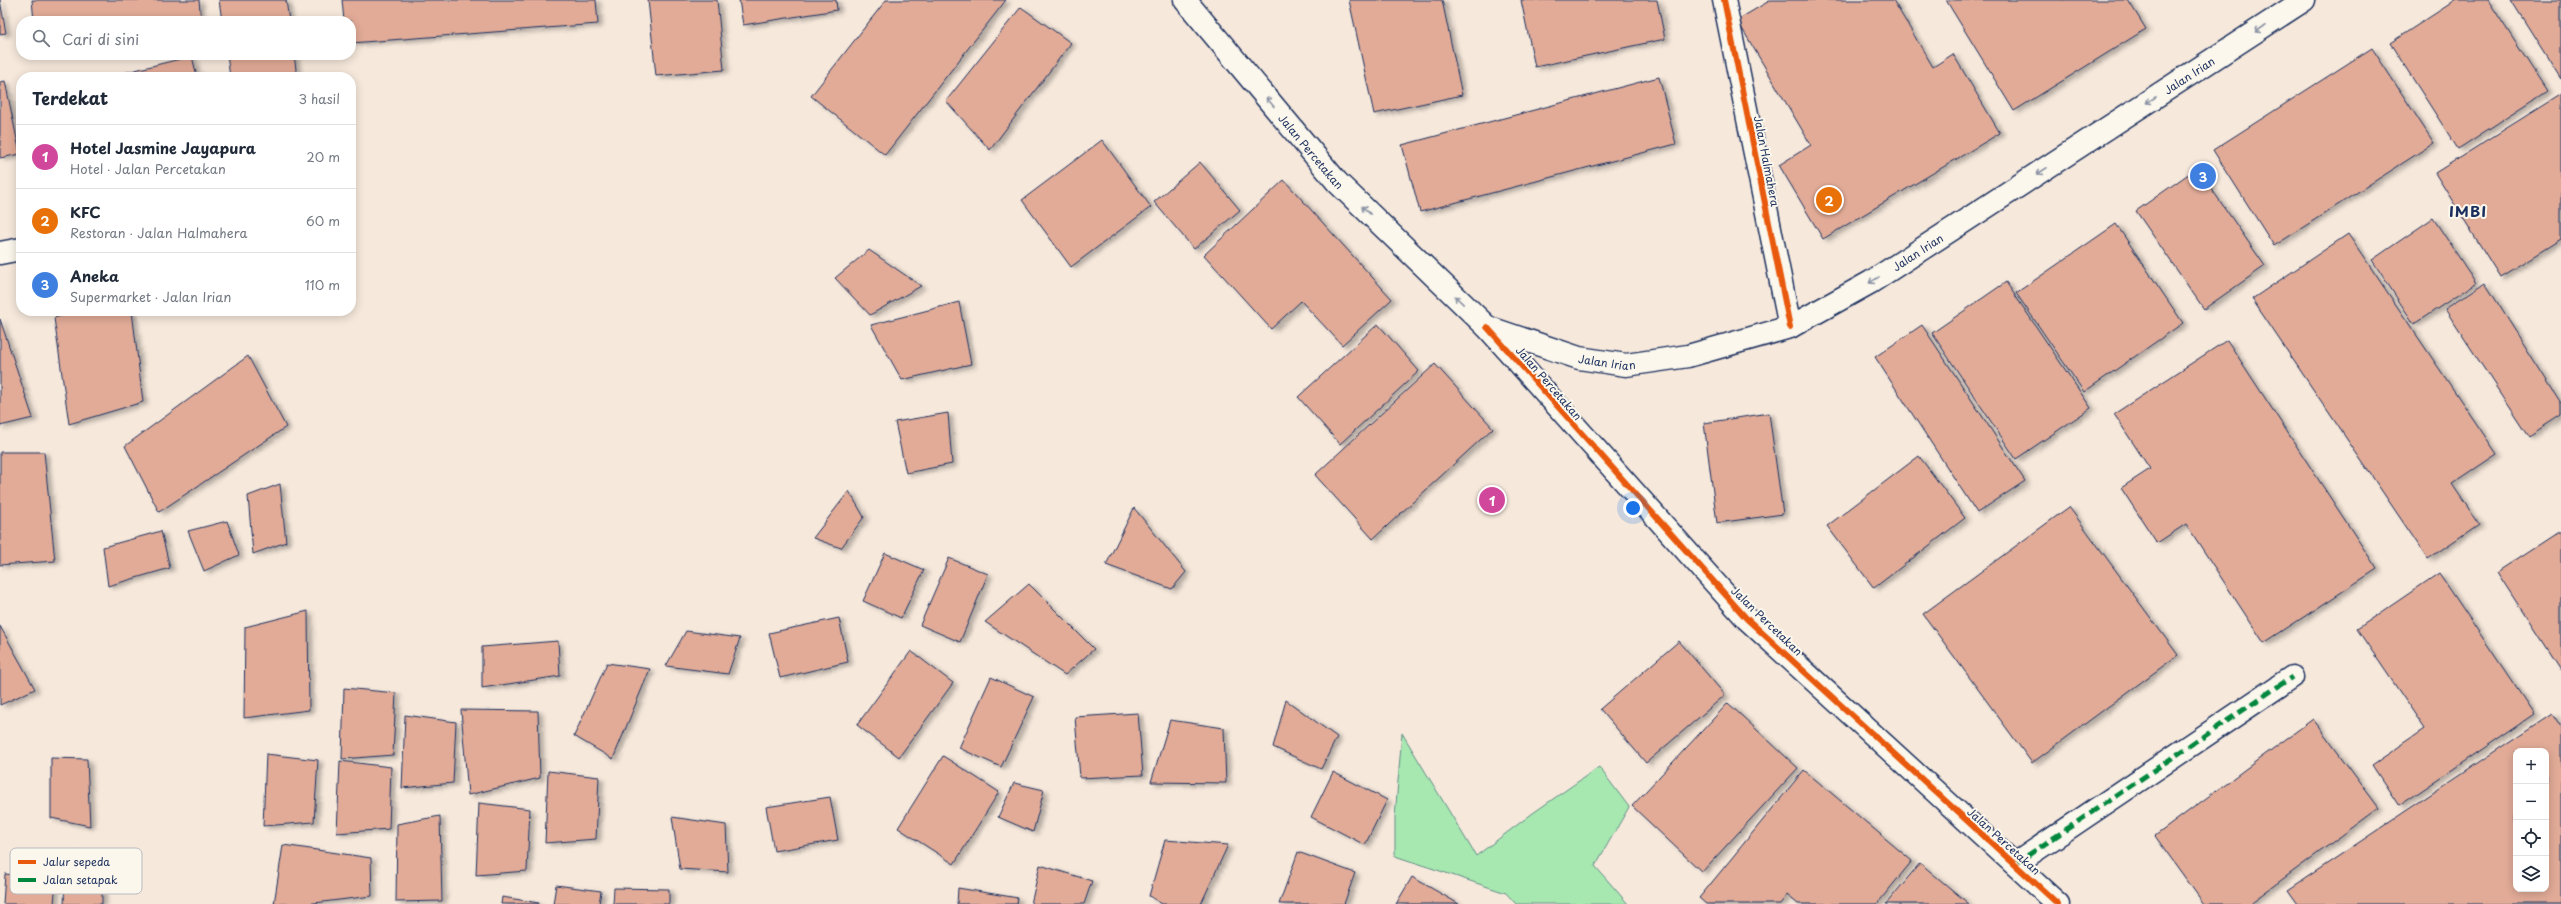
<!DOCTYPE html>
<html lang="id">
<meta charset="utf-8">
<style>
body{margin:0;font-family:"Playpen Sans",sans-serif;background:#f2f2f3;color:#1f2937}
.controls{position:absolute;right:12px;bottom:12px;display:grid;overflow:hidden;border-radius:8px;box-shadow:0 2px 10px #0003}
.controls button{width:36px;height:36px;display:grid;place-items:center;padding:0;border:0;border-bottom:1px solid #e0e1e3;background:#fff;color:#1f2937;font:20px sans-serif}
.you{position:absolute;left:1633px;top:508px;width:14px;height:14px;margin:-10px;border:3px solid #fff;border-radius:50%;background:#1a73e8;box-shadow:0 0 0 6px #1a73e833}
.badge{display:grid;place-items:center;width:26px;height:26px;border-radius:50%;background:#111827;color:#fff;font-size:13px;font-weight:700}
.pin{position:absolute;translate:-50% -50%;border:2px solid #fff;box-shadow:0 1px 4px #0006}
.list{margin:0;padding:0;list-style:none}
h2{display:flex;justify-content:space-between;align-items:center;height:52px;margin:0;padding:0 16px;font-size:17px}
h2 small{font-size:13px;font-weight:400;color:#747a83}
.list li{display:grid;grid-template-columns:26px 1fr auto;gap:12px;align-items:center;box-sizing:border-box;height:64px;padding:0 16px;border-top:1px solid #e0e1e3}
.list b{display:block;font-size:15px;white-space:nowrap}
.list p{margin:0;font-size:13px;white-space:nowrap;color:#747a83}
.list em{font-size:13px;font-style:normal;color:#747a83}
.icon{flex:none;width:22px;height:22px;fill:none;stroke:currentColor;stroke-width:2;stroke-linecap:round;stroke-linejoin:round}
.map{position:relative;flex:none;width:2561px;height:904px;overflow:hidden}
.search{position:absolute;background:#fff;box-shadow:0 2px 10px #0003;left:16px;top:16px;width:340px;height:44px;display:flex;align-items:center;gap:10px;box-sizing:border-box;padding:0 14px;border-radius:16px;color:#747a83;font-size:15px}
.panel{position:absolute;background:#fff;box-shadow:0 2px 10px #0003;left:16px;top:72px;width:340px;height:244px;border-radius:16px}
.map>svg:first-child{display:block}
</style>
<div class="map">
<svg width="2561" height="904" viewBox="0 0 2561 904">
<defs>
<filter id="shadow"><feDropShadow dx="4.5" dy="2.5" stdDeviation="2" flood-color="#0004"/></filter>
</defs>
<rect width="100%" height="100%" fill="#f6e8db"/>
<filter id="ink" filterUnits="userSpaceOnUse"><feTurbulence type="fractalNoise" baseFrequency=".025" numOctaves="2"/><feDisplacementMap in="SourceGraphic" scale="8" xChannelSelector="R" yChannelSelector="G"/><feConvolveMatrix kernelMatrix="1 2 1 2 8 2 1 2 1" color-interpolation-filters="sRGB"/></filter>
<g filter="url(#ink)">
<polygon fill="#a7e8b0" stroke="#618c87" points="1402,733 1476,856 1533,813 1599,767 1629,807 1595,866 1628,904 1516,904 1506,893 1395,856 1395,817"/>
<g fill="#e1ab97" stroke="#1b2f5e" fill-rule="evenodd" filter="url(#shadow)">
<polygon points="0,0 6,33 0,34"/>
<polygon points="32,0 199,0 201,21 34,21"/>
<polygon points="219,0 286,0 289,21 222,21"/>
<polygon points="342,0 596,0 598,24 351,43 351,21 344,21"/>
<polygon points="648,0 717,0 724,70 656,76"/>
<polygon points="739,0 836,0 837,10 743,25"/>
<polygon points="886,0 1006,0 885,155 811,96"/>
<polygon points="1349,0 1442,0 1462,95 1374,114"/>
<polygon points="1521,0 1657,0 1665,39 1535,67"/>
<polygon points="1771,0 1893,0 1933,67 1953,54 2000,133 1823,239 1779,165 1811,145 1737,20"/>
<polygon points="1946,0 2128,0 2146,29 2014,111"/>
<polygon points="2456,0 2488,0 2547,91 2458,149 2390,43"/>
<polygon points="2511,0 2561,0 2561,79"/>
<polygon points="1021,7 1071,43 990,150 946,101"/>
<polygon points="2372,48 2434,143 2274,246 2213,150"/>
<polygon points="227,55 294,55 297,77 230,77"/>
<polygon points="192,56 197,77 107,77"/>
<polygon points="1659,77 1676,144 1420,212 1402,145"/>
<polygon points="5,81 20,154 0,158 0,82"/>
<polygon points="2561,94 2561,239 2500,277 2435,173"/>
<polygon points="1102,140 1151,207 1071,267 1022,200"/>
<polygon points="1200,162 1240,210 1194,249 1154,202"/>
<polygon points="2197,168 2265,266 2204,309 2136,211"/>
<polygon points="1284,180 1392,299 1342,345 1301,301 1271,329 1204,255"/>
<polygon points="2433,218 2476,283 2414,324 2372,260"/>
<polygon points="2116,224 2183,323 2084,392 2016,293"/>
<polygon points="2348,234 2497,454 2452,484 2479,524 2428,559 2252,299"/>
<polygon points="869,250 921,286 870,315 835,278"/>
<polygon points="2006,282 2091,408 2016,459 1932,333"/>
<polygon points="2485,283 2561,403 2561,416 2529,437 2445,309"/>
<polygon points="959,302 971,364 902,380 871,325"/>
<polygon points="76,311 132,311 143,402 69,424 54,318"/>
<polygon points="0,319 33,418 0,426"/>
<polygon points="1378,324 1419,371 1340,444 1298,397"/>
<polygon points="1922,325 2025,481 1977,513 1875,357"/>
<polygon points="2227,340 2377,569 2264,643 2186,524 2157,543 2121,488 2150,469 2114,414"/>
<polygon points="248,356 286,427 159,512 125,446"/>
<polygon points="1435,364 1493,428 1373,539 1315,475"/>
<polygon points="948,413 952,464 906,473 895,422"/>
<polygon points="1769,413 1783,514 1717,523 1704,423"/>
<polygon points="0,452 44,452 55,561 0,565"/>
<polygon points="1919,456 1965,518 1874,588 1827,526"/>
<polygon points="280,484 286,542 253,554 248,496"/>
<polygon points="849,491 864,517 841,548 813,538"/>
<polygon points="2069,507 2178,655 2032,763 1923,614"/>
<polygon points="1134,508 1186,572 1172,589 1106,565"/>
<polygon points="227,521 239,555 204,571 188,531"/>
<polygon points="2561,530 2561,671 2497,572"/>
<polygon points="161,531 170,568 108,586 103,547"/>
<polygon points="885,553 924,570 901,618 863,601"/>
<polygon points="949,558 988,574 960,642 920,625"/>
<polygon points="2439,573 2534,714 2399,806 2372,765 2425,729 2357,629"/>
<polygon points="1029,584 1094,649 1065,675 985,622"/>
<polygon points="308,611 309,710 244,718 245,627"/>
<polygon points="839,618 848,662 780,678 769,633"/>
<polygon points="0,626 35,689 0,705"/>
<polygon points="686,631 740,638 728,674 666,666"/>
<polygon points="558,641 560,676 482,688 482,647"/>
<polygon points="1679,641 1725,695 1646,763 1600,709"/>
<polygon points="911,651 953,683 899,757 857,725"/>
<polygon points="607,663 650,669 613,759 574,736"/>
<polygon points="991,677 1034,697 1001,767 959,748"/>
<polygon points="344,688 396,693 393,755 342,759"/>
<polygon points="1286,700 1337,737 1321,769 1273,747"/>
<polygon points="1728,703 1798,768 1702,872 1632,806"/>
<polygon points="461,710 538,711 540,778 468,795"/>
<polygon points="1138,713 1143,775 1080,778 1075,717"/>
<path d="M 2552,713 L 2561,727 L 2561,904 L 2298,904 L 2288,890 ZM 2516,751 L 2546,751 L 2546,889 L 2516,889 Z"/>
<polygon points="405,715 456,722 453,783 402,788"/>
<polygon points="2313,719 2379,808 2249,904 2204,904 2155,836"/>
<polygon points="1170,720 1224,728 1226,783 1151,782"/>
<polygon points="266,754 318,760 314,822 263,826"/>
<polygon points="943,756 999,792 954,864 898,828"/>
<polygon points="51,758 87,759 90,826 51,818"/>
<polygon points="340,761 391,767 389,829 337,833"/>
<polygon points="1804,770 1912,861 1877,904 1798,904 1787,895 1780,904 1706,904 1699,898"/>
<polygon points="548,771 599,777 596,839 545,843"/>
<polygon points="1333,772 1387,800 1365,845 1311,817"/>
<polygon points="1014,783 1044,790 1033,832 998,817"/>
<polygon points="830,797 838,840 774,851 766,807"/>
<polygon points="479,803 530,809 527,871 476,875"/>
<polygon points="440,816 442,901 396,902 397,824"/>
<polygon points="672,817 726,825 728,872 680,869"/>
<polygon points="1165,840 1228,845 1201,904 1162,904 1149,896"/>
<polygon points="283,845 371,858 372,896 306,904 274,904"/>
<polygon points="102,851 102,904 64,904 66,852"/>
<polygon points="1298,852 1355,873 1344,904 1279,904"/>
<polygon points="1920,863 1969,904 1886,904"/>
<polygon points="1040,865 1092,881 1084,904 1031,904"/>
<polygon points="5,874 56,879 54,904 3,904"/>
<polygon points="1412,877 1459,904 1396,904"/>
<polygon points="556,885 601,891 599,904 553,904"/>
<polygon points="614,888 669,889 669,904 613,904"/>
<polygon points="958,888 1018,898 1017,904 957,904"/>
<polygon points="502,897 539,903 539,904 501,904"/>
</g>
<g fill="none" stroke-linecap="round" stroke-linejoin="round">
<defs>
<polyline id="service" points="0,253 21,249"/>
<g id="minor">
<polyline points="1724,0 1790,327"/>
<polyline points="2015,864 2292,677"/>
</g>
<polyline id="tertiary" points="1487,327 1747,619 2058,904"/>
<g id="secondary">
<path id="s1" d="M 1185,0 L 1337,182 L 1487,327 L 1579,358 L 1626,365 L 1688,356 L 1790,327 L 1871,282 L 2304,0"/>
</g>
</defs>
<use href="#service" stroke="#1b2f5e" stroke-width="25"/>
<use href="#minor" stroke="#1b2f5e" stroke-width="25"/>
<use href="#tertiary" stroke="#1b2f5e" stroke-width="25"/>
<use href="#secondary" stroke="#1b2f5e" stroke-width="25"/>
<use href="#service" stroke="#fbf7ec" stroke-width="22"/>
<use href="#minor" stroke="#fbf7ec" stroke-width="22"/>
<use href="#tertiary" stroke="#fbf7ec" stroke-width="22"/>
<use href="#secondary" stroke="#fbf7ec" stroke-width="22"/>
<polyline stroke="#00873e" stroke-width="5" stroke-dasharray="10 5" stroke-linecap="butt" points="2015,864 2292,677"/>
<defs>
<g id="cycleway">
<polyline points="1724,0 1790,327"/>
<polyline points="1487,327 1747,619 2058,904"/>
</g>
</defs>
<use href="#cycleway" stroke="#fbf7ec" stroke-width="8"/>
<use href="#cycleway" stroke="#e8590c" stroke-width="6"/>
</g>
<defs><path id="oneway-shaft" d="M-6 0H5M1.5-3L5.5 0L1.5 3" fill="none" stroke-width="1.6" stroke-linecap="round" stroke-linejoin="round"/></defs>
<g stroke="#8b93a5">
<use href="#oneway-shaft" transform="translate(2260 29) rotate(147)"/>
<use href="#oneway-shaft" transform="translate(2151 100) rotate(147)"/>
<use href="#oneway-shaft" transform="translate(1270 102) rotate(-130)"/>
<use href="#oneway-shaft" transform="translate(2042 171) rotate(147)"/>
<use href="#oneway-shaft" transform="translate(1366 210) rotate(-136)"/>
<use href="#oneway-shaft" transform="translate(1874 280) rotate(148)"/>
<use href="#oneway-shaft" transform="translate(1459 300) rotate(-136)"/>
</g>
</g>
<g text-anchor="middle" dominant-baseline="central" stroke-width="4" stroke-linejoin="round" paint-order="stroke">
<g font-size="11" fill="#1b2f5e" stroke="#fbf7ec">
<text stroke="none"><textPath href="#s1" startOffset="1231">Jalan Irian</textPath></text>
<text stroke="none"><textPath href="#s1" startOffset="197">Jalan Percetakan</textPath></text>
<text transform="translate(1767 161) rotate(79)">Jalan Halmahera</text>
<text stroke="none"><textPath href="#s1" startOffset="907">Jalan Irian</textPath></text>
<text stroke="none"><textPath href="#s1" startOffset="571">Jalan Irian</textPath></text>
<text transform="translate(1549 383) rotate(49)">Jalan Percetakan</text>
<text transform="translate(1767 621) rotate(44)">Jalan Percetakan</text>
<text transform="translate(2004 841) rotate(42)">Jalan Percetakan</text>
</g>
<g font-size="15" font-weight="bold" letter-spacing="1" fill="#1b2f5e" stroke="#fbf7ec">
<text x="2468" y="210">IMBI</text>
</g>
</g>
<rect x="10" y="848" width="132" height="46" rx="6" fill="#fbf7ec" stroke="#b8bbc1" stroke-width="1"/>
<rect x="18" y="860" width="18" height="4" fill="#e8590c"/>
<rect x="18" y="878" width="18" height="4" fill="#00873e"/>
<g font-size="11" fill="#1b2f5e">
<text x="43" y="866">Jalur sepeda</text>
<text x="43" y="884">Jalan setapak</text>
</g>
</svg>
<div class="controls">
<button>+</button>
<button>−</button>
<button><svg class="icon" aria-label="locate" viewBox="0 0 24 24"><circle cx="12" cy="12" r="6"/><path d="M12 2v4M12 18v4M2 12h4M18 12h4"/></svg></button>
<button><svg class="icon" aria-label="layers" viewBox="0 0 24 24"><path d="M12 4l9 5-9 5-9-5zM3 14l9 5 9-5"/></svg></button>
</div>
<div class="you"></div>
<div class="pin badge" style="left:1492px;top:500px;background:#d1479c">1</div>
<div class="pin badge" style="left:1829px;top:200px;background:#e8710a">2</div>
<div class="pin badge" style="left:2203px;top:176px;background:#3f7fe0">3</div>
<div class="search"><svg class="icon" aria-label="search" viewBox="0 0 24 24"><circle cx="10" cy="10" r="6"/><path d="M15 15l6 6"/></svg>Cari di sini</div>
<section class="panel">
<h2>Terdekat<small>3 hasil</small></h2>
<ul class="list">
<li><span class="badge" style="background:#d1479c">1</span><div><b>Hotel Jasmine Jayapura</b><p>Hotel · Jalan Percetakan</p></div><em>20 m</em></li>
<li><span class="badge" style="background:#e8710a">2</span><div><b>KFC</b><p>Restoran · Jalan Halmahera</p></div><em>60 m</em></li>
<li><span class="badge" style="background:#3f7fe0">3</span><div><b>Aneka</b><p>Supermarket · Jalan Irian</p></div><em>110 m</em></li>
</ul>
</section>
</div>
